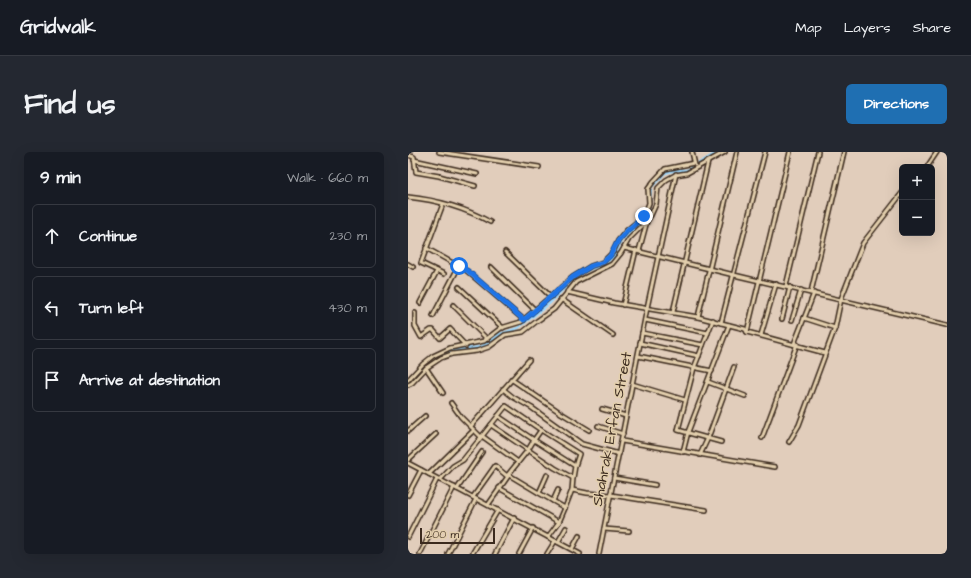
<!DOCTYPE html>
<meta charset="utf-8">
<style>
body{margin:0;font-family:"Architects Daughter",sans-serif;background:#242831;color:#f1f3f6}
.controls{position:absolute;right:12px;top:12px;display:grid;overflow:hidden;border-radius:6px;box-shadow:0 4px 16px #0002}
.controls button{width:36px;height:36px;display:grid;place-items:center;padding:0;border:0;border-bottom:1px solid #363941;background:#171b24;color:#f1f3f6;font:20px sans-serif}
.scale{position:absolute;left:12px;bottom:10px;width:75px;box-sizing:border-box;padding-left:4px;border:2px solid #3b2a1e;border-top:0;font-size:11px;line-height:14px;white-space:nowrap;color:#3b2a1e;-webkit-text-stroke:3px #e3cfad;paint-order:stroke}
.stop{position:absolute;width:12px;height:12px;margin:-9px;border:3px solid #1a73e8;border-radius:50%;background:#fff}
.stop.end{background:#1a73e8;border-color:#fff;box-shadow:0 1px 4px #0008}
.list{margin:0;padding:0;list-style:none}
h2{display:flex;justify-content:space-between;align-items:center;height:52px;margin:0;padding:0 16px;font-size:17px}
h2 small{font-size:13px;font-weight:400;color:#9ea1a6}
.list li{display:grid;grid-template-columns:26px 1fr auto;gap:12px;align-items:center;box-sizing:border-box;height:64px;margin:0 8px 8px;padding:0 8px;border:1px solid #363941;border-radius:6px}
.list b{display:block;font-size:15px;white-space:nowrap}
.list em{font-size:13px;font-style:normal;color:#9ea1a6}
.icon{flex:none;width:22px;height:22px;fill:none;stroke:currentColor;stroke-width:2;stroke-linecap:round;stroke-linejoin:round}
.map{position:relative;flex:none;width:539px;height:402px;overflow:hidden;border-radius:6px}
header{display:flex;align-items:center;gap:24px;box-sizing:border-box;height:56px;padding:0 20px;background:#171b24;border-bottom:1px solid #363941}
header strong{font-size:19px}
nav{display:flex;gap:22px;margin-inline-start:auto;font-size:14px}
.intro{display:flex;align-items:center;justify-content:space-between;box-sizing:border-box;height:96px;padding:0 24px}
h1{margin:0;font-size:28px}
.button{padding:10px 18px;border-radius:6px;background:#1f6fb2;color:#fff;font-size:14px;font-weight:700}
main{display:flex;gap:24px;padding:0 24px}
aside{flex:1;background:#171b24;border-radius:6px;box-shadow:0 4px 16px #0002}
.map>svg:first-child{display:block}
</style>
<header>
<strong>Gridwalk</strong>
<nav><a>Map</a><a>Layers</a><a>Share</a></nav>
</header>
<div class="intro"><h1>Find us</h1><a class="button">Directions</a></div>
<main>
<aside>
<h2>9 min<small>Walk · 660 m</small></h2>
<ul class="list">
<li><svg class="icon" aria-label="ahead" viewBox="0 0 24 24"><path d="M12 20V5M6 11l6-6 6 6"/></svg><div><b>Continue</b></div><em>230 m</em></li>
<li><svg class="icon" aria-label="left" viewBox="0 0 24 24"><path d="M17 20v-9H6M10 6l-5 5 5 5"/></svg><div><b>Turn left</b></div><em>430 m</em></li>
<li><svg class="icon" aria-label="arrive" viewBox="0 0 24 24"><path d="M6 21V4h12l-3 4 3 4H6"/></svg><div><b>Arrive at destination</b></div></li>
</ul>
</aside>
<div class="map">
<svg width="539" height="402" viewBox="0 0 539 402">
<rect width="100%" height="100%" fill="#e1cdbb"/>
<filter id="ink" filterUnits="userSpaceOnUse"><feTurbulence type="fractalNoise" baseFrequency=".025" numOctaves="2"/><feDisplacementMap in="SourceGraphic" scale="8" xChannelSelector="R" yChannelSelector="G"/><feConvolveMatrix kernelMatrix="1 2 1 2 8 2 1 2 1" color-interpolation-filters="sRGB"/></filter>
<g filter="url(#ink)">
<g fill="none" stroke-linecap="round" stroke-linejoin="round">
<polyline stroke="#9dd7fd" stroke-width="2.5" points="0,230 7,226 24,206 40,199 72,195 82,190 92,182 110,176 142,151 166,126 182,117 195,113 207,103 213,89 239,63 242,52 243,36 257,21 268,18 279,18 310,0"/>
<defs>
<g id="minor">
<polyline points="31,0 131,15"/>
<polyline points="284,0 287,13"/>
<polyline points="0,3 6,5 8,20 31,24 67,34"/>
<polyline points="6,8 69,22"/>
<polyline points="519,15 529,0"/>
<path d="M 0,45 C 29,48 57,56 82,70"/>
<polyline points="35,52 13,111 36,122"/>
<polyline points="18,96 59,119 116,168"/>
<polyline points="216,96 326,123 539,173"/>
<polyline points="231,99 239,69"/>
<polyline points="97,100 143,145"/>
<polyline points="0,112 5,115"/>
<polyline points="83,115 127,158"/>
<polyline points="378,134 410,0"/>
<polyline points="51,135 95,176"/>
<polyline points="159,140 206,151 290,165 337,177 339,180 417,201"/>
<polyline points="403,140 436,0"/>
<polyline points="153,147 205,183"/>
<polyline points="12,151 29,119"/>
<polyline points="45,153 79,187"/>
<polyline points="215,153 228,98"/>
<polyline points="265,160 300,10"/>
<polyline points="7,161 7,174 13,185 23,178 25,178 32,186 42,177 58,194"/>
<polyline points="25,164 51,114"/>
<polyline points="290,165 329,0"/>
<polyline points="396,166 427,176"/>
<polyline points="374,167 382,135"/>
<polyline points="237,168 300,181"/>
<polyline points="305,168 286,216 270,278 313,290"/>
<polyline points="384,168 393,138"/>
<polyline points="313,171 357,0"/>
<polyline points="339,180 382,0"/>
<polyline points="234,181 295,193"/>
<polyline points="353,183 368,132"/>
<polyline points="232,191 291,204"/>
<polyline points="386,192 406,141"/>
<polyline points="230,204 304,219"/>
<polyline points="18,216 35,241"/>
<polyline points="103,227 153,261 181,278"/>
<polyline points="0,228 15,212 25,204 42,196 76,189 93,176 113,170 165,125 183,114 195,110 205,100 210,89 219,78 236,64 241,51 240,37 245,30 257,17 286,11"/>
<polyline points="300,230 337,244"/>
<polyline points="224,232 277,248"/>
<polyline points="0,233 4,231 18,216 33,206 44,202 69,199 81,195 97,183 115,180 129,169 146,157 168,130 204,112 213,101 221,87 239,69 243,63 248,52 250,36 258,28 267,23 279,21 317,0"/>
<polyline points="95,237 105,245 124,256 174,292 211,302"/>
<polyline points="43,251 53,265 73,285"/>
<polyline points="194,257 218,264"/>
<polyline points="90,264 126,288 133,278 171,302 167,314"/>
<polyline points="83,273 120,298 126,288 167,314 165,326"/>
<polyline points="63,274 121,208"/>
<polyline points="190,274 215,282"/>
<polyline points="0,279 17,264"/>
<polyline points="74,284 110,310"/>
<polyline points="354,286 389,192"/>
<polyline points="214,289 367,315"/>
<polyline points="381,290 391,273 427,176 433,147 455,91 494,41"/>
<polyline points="275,300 280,280 321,173"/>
<polyline points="292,303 300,286 326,215"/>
<polyline points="0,308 28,282"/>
<polyline points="0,311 172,402"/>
<polyline points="21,322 66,278"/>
<polyline points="206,326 247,333"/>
<polyline points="32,328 45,314 55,308 98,254 133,278"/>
<polyline points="91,336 151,370"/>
<polyline points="49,337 74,300"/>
<polyline points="164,338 179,341 203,343 298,358"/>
<polyline points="131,341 139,323"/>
<polyline points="0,343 13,318"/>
<polyline points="65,345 87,314 99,324 120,298 147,316 165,326 164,338 157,356"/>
<polyline points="145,349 150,338"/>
<polyline points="80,353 101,323 131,341 157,356 151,370 140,385"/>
<polyline points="196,377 221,379"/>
<polyline points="0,385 29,327"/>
<polyline points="150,390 158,376"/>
<polyline points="164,397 171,384"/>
<polyline points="12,402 46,335"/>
<polyline points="40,402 68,347"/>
<polyline points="64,402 90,358"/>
<polyline points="87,402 106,366"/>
<polyline points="111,402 125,376"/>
<polyline points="139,402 147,389"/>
<polyline points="191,402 239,156 268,22"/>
</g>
</defs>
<use href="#minor" stroke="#3b2a1e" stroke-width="6"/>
<use href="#minor" stroke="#e3cfad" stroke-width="3"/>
</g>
</g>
<g fill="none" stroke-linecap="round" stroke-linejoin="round" filter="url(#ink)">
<polyline stroke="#1a73e8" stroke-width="5" points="51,114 60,119 116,168 165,125 183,114 195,110 202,104 210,89 220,78 236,64"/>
</g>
<g text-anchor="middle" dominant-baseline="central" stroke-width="3" stroke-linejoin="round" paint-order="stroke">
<g font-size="15" fill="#3b2a1e" stroke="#e3cfad">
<text transform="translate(204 277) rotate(-79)">Shahrak Erfan Street</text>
</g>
</g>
</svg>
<div class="controls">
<button>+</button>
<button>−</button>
</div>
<div class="scale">200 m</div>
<div class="stop" style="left:51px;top:114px"></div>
<div class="stop end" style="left:236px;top:64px"></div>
</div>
</main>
